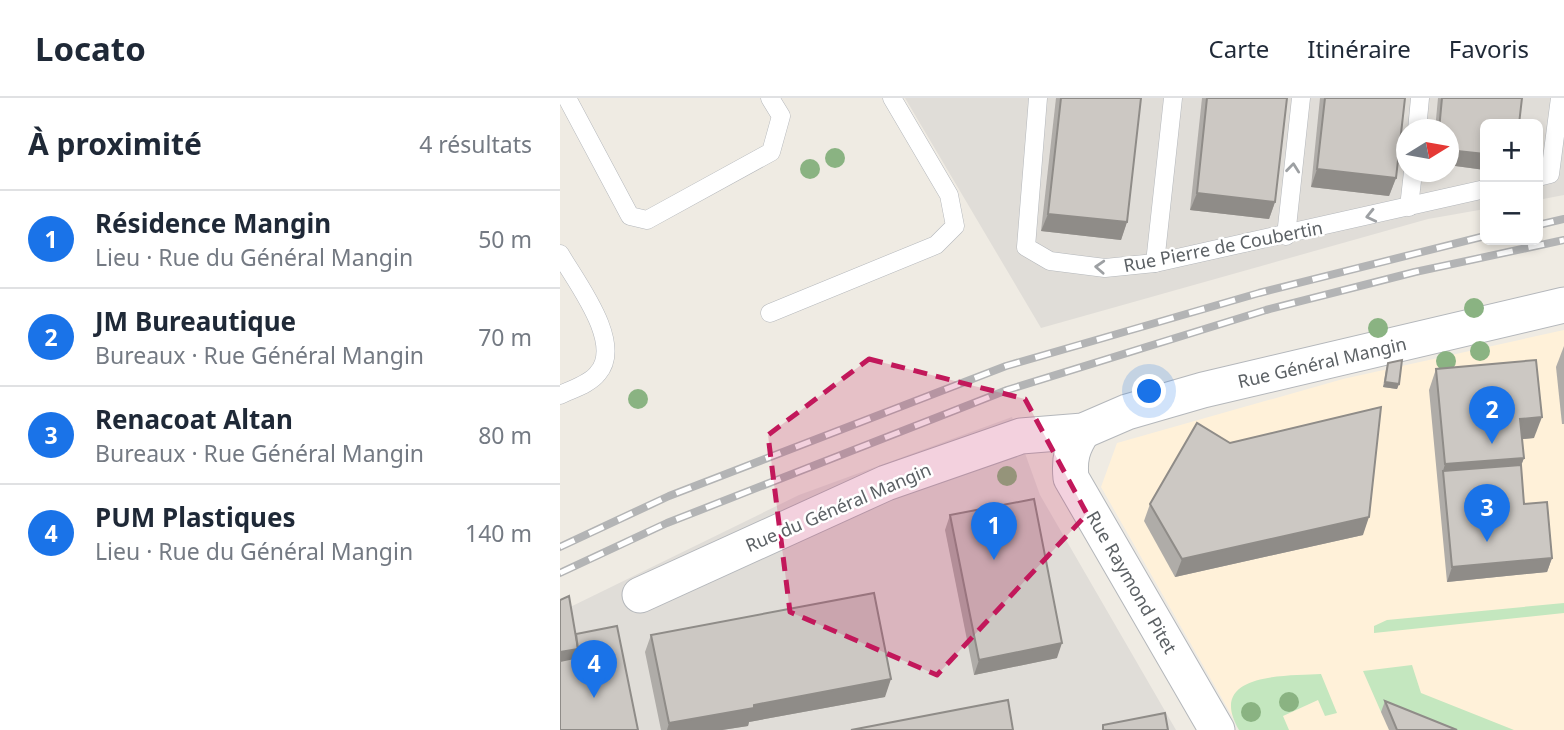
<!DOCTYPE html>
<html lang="fr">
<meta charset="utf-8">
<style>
body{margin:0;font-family:"Noto Sans",sans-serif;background:#f6f6f7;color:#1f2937}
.controls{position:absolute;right:21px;top:21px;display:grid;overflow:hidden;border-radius:10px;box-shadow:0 4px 10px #0003}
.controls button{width:63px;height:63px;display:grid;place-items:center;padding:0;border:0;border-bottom:2px solid #e0e1e3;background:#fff;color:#1f2937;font:35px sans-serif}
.compass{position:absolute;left:836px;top:21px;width:63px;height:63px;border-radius:50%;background:#fff;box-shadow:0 4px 10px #0003;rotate:79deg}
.you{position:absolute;left:590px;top:294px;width:24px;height:24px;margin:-18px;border:5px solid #fff;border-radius:50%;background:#1a73e8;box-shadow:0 0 0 10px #1a73e833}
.badge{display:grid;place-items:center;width:46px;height:46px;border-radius:50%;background:#1a73e8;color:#fff;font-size:23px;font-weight:700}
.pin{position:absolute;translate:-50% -58px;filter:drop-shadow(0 2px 4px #0008)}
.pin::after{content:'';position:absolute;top:37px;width:24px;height:21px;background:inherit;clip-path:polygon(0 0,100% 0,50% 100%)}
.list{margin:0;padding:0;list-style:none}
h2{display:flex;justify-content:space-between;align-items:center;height:91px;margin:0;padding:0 28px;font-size:30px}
h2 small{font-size:23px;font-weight:400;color:#747a83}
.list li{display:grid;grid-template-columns:46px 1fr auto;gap:21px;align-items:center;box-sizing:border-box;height:98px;padding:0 28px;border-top:2px solid #e0e1e3}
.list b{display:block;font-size:26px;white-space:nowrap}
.list p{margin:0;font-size:23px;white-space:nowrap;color:#747a83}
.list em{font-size:23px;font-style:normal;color:#747a83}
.map{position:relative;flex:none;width:1004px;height:632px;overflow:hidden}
header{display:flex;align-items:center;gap:42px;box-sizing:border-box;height:98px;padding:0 35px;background:#fff;border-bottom:2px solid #e0e1e3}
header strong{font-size:33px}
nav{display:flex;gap:38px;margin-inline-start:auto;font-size:24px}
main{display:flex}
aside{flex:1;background:#fff}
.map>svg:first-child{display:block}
</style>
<header>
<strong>Locato</strong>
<nav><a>Carte</a><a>Itinéraire</a><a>Favoris</a></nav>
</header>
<main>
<aside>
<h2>À proximité<small>4 résultats</small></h2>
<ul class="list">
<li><span class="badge">1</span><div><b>Résidence Mangin</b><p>Lieu · Rue du Général Mangin</p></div><em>50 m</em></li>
<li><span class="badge">2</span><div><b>JM Bureautique</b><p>Bureaux · Rue Général Mangin</p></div><em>70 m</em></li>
<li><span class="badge">3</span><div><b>Renacoat Altan</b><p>Bureaux · Rue Général Mangin</p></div><em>80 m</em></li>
<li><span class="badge">4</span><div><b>PUM Plastiques</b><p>Lieu · Rue du Général Mangin</p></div><em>140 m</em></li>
</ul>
</aside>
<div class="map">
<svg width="1004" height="632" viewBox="0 0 1004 632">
<rect width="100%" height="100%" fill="#efebe3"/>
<polygon fill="#fff1d9" points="1004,232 1004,632 680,632 541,389 557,345 783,281"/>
<g fill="#e0ddd8" fill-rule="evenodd">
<path d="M 345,0 L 1004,0 L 1004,97 L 978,102 L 978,26 L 925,26 L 925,111 L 868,121 L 481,230 ZM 846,32 L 888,32 L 888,74 L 846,74 Z"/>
<polygon points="452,319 480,397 616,632 0,632 0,514 239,397"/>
</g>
<g fill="#c4e7bf">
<polygon points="1004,505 1004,515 814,535 814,528 827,522"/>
<polygon points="852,567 861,595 954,632 867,632 821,614 803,573"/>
<path d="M 761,576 L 777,615 L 765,618 L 758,602 L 723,618 L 729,632 L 679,632 C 645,574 728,578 761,576 Z"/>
</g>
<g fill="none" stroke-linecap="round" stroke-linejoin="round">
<defs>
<g id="lane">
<polyline points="7,0 70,118 87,122 211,54 221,18 210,0"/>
<polyline points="478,0 466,149 490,163 545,170 595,165 925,91"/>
<polyline points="857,32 860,0"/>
<polyline points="978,79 990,76 1000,0"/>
<polyline points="849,109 853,74"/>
<polyline points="726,138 741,0"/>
<path d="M 0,156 C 16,184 64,245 38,275 C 30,286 12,291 0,297"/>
<polyline points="595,165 613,0"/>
<polyline points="210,215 376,147 395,128 389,97 332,0"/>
</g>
<g id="street">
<path d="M 523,333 C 512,349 509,361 511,380 L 657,632"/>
<polyline points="80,497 326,385 461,338 523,333 567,314 643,292 1004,207"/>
</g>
</defs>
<use href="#lane" stroke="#b4b7bb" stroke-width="19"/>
<use href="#street" stroke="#b4b7bb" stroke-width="37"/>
<use href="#lane" stroke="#fff" stroke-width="18"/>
<use href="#street" stroke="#fff" stroke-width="35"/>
<defs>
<g id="rail">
<polyline points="978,127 1004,121"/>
<polyline points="0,449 109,398 446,268 699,195 925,138"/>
<polyline points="0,475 107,425 447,292 706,212 855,174 1004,142"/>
</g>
</defs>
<use href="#rail" stroke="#b3b4b5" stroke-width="8"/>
<use href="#rail" stroke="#fff" stroke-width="5" stroke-dasharray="16" stroke-linecap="butt"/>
</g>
<g fill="#8ab382">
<circle cx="275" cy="60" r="10"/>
<circle cx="250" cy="71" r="10"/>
<circle cx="914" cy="210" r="10"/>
<circle cx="818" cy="230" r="10"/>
<circle cx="920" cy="253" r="10"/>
<circle cx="886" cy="263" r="10"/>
<circle cx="78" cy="301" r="10"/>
<circle cx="447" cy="378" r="10"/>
<circle cx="729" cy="604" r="10"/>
<circle cx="691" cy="614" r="10"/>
</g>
<g fill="#afaca8">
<polygon points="496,0 581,0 567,124 561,142 481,133"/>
<polygon points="642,0 727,0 715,104 709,121 630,112"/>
<polygon points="760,0 845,0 836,80 829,98 751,89"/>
<polygon points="878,0 962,0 925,26 925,72 888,67 888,32 875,32"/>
<polygon points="1004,248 1004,326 1002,326 996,269"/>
<polygon points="828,265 839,286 837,291 823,289 826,271"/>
<polygon points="876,271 974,340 962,341 964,360 961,367 964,406 992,460 987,474 887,484 869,292"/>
<polygon points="590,406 803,437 615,479 584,423"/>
<polygon points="390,417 497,560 414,577 385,432"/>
<polygon points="91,537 325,599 189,624 188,628 162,632 101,632 85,554"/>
<polygon points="825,603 897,632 829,632 821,614"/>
</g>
<g fill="#8f8c88">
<polygon points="888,52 925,56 925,72 888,67"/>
<polygon points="757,71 836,80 829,98 751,89"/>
<polygon points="637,95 715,104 709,121 630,112"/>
<polygon points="488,116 567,124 561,142 481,133"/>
<polygon points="825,284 839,286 837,291 823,289"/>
<polygon points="982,319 974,340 952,342 960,321"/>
<polygon points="964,360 956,381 883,373 885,366"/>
<polygon points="809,419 803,437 615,479 622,461"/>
<polygon points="992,460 987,474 887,484 892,469"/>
<polygon points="502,545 497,560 414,577 419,562"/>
<polygon points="18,551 13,565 0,568 0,554"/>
<polygon points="331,581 325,599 189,624 188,628 162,632 107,632 109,625 194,607"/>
</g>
<g fill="#ccc8c3" stroke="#8f8c88" stroke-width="2">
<polygon points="501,0 581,0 567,124 488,116"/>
<polygon points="647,0 727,0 715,104 637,95"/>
<polygon points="765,0 845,0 836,80 757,71"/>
<polygon points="882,0 962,0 959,26 925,26 925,56 888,52 888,32 879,32"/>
<polygon points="842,262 839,286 825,284 828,265"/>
<polygon points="976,262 982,319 960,321 964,360 885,366 876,271"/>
<polygon points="821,309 809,419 622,461 590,406 637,325 670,345"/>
<polygon points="961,367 964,406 987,404 992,460 892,469 883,373"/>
<polygon points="474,401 502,545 419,562 390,417"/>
<polygon points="314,495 331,581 194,607 194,610 109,625 91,537"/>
<polygon points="9,498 18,551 0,554 0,502"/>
<polygon points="57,528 78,632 0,632 0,563 15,560 18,551 16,536"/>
<polygon points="448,602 453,632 291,632"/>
<polygon points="825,603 897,632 837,632"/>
<polygon points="605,615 608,632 543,632 543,627"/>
</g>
<defs><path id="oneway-chevron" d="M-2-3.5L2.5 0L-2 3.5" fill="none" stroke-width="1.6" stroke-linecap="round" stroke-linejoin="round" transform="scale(1.75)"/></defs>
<g stroke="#9da0a3">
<use href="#oneway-chevron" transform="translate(733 70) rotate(-84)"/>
<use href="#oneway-chevron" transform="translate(811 118) rotate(167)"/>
<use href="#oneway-chevron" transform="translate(540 169) rotate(-177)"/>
</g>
<path fill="#c2185b" fill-opacity="0.2" stroke="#c2185b" stroke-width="5" stroke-dasharray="14 9" stroke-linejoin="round" d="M 309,261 L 465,301 L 527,416 L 377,577 L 230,514 L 208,337 Z"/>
<g text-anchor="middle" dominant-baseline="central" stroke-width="5" stroke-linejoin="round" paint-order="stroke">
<g font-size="18" fill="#5c6165" stroke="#fff">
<text transform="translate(663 148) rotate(-11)">Rue Pierre de Coubertin</text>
<text transform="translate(762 264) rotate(-13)">Rue Général Mangin</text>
<text transform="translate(278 409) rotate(-23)">Rue du Général Mangin</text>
<text transform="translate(572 484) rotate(60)">Rue Raymond Pitet</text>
</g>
</g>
</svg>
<div class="controls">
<button>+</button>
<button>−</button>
</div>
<svg class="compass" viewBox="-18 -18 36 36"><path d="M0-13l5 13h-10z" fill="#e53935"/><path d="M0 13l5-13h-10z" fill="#747a83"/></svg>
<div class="you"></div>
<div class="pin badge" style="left:434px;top:462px">1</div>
<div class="pin badge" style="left:932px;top:346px">2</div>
<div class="pin badge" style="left:927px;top:444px">3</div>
<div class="pin badge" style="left:34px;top:600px">4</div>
</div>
</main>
